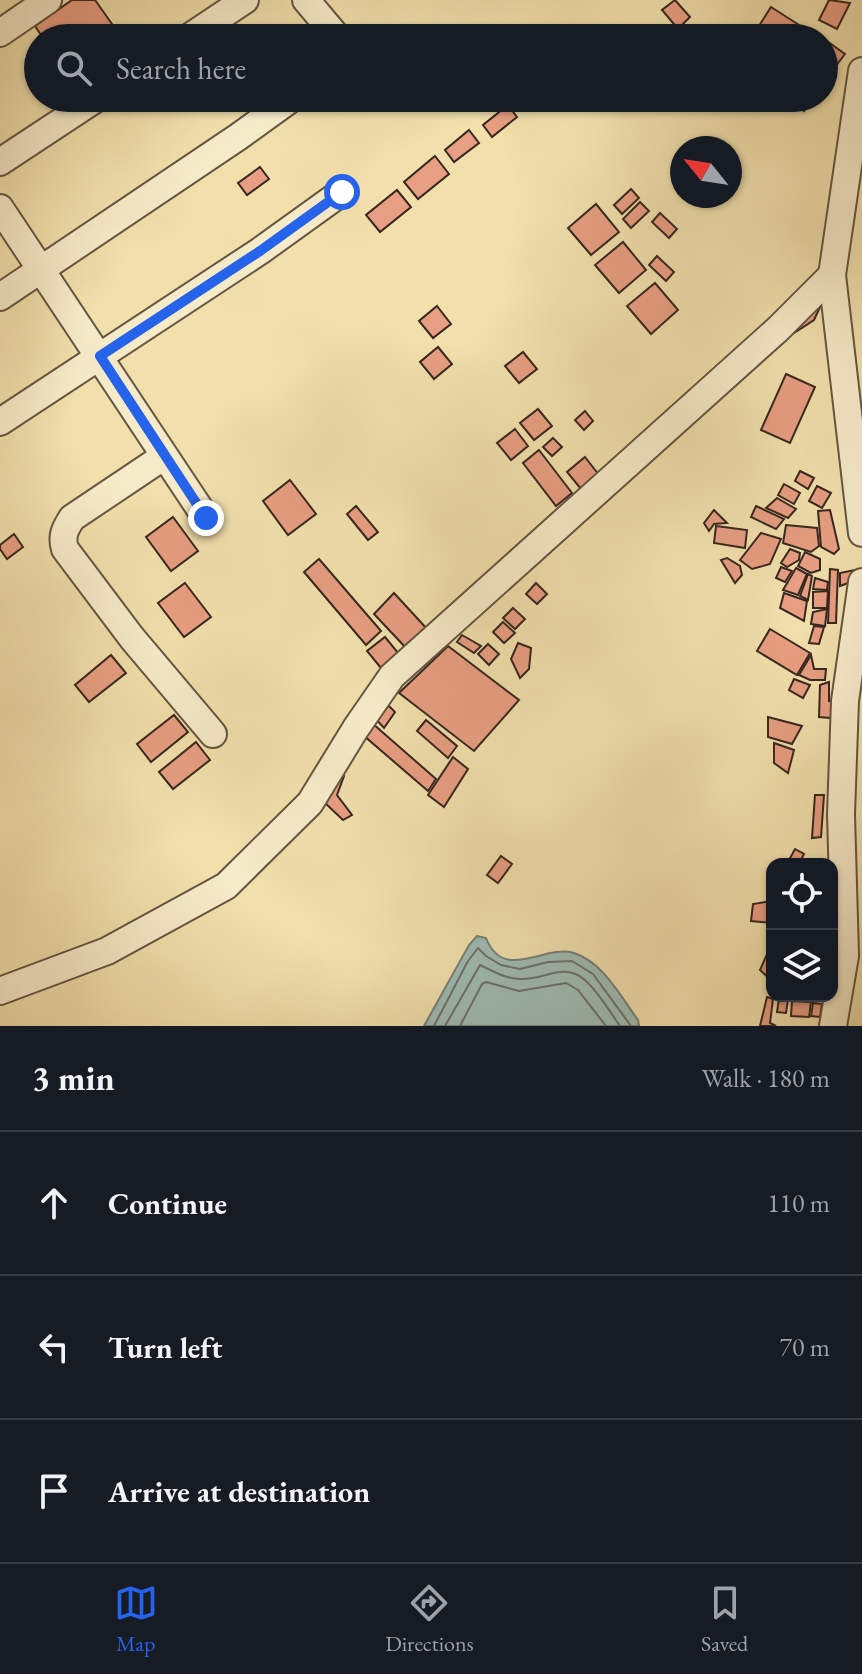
<!DOCTYPE html>
<meta charset="utf-8">
<style>
body{margin:0;font-family:"EB Garamond",serif;background:#242831;color:#f1f3f6}
.controls{position:absolute;right:24px;bottom:24px;display:grid;overflow:hidden;border-radius:16px;box-shadow:0 2px 6px #0004}
.controls button{width:72px;height:72px;display:grid;place-items:center;padding:0;border:0;border-bottom:2px solid #363941;background:#171b24;color:#f1f3f6;font:40px sans-serif}
.compass{position:absolute;left:670px;top:136px;width:72px;height:72px;border-radius:50%;background:#171b24;box-shadow:0 2px 6px #0004;rotate:300deg}
.stop{position:absolute;width:24px;height:24px;margin:-18px;border:6px solid #2563eb;border-radius:50%;background:#fff}
.stop.end{background:#2563eb;border-color:#fff;box-shadow:0 2px 8px #0008}
.list{margin:0;padding:0;list-style:none}
h2{display:flex;justify-content:space-between;align-items:center;height:104px;margin:0;padding:0 32px;font-size:34px}
h2 small{font-size:26px;font-weight:400;color:#9ea1a6}
.list li{display:grid;grid-template-columns:52px 1fr auto;gap:24px;align-items:center;box-sizing:border-box;height:144px;padding:0 32px;border-top:2px solid #363941}
.list b{display:block;font-size:30px;white-space:nowrap}
.list em{font-size:26px;font-style:normal;color:#9ea1a6}
.icon{flex:none;width:44px;height:44px;fill:none;stroke:currentColor;stroke-width:2;stroke-linecap:round;stroke-linejoin:round}
.map{position:relative;flex:none;width:862px;height:1026px;overflow:hidden}
.search{position:absolute;background:#171b24;box-shadow:0 2px 6px #0004;left:24px;right:24px;top:24px;height:88px;display:flex;align-items:center;gap:20px;box-sizing:border-box;padding:0 28px;border-radius:44px;color:#9ea1a6;font-size:30px}
.sheet{height:536px;background:#171b24}
nav{display:flex;justify-content:space-around;align-items:center;box-sizing:border-box;height:112px;border-top:2px solid #363941;background:#171b24;font-size:22px;color:#9ea1a6}
nav a{display:grid;justify-items:center;gap:4px}
nav .on{color:#2563eb}
.map>svg:first-child{display:block}
</style>
<div class="map">
<svg width="862" height="1026" viewBox="0 0 862 1026">
<rect width="100%" height="100%" fill="#f1e0ac"/>
<filter id="stains"><feTurbulence type="fractalNoise" baseFrequency=".0025" numOctaves="4"/><feColorMatrix values="0 0 0 0 .2 0 0 0 0 .09 0 0 0 0 .02 0 0 0 .5 -.17"/></filter>
<radialGradient id="worn" r=".72"><stop offset=".6" stop-color="#630" stop-opacity="0"/><stop offset="1" stop-color="#630" stop-opacity=".3"/></radialGradient>
<path fill="#9ebbb4" stroke="#758078" stroke-width="2" d="M 477,936 L 486,938 C 504,983 544,944 574,953 C 603,962 621,997 638,1020 L 639,1026 L 424,1026 L 469,945 Z"/>
<g fill="none" stroke-linecap="round" stroke-linejoin="round">
<g stroke="#6a716a" stroke-width="2">
<polyline points="434,1026 468,961 478,948 486,956 501,965 520,969 548,962 572,961 593,974 631,1026"/>
<path d="M 445,1026 L 480,965 C 493,971 505,979 521,979 C 545,980 564,961 586,981 C 599,993 610,1012 620,1026"/>
<polyline points="460,1026 482,984 486,982 519,991 566,983 578,990 606,1026"/>
</g>
</g>
<g fill="#e89e82" stroke="#37271f" stroke-width="2">
<polygon points="72,0 95,0 112,24 93,38 43,38 35,26"/>
<polygon points="675,0 690,17 678,29 662,10"/>
<polygon points="829,0 850,3 837,29 819,20"/>
<polygon points="771,7 810,32 806,38 770,38 757,29"/>
<polygon points="824,39 845,54 832,71 824,65"/>
<polygon points="785,98 813,98 804,111"/>
<polygon points="508,105 517,117 492,137 483,125"/>
<polygon points="469,130 479,143 454,162 445,150"/>
<polygon points="435,156 449,174 418,199 404,182"/>
<polygon points="260,167 269,179 247,195 238,183"/>
<polygon points="631,189 639,198 622,214 614,205"/>
<polygon points="397,190 411,207 380,232 366,215"/>
<polygon points="640,202 649,211 631,228 623,219"/>
<polygon points="596,204 619,232 591,255 568,228"/>
<polygon points="660,213 677,229 669,238 652,222"/>
<polygon points="623,242 646,270 619,293 595,265"/>
<polygon points="657,256 674,272 666,281 649,265"/>
<polygon points="655,283 678,310 651,334 627,306"/>
<polygon points="813,301 821,305 814,320 794,333 793,323"/>
<polygon points="437,306 451,324 433,338 419,321"/>
<polygon points="438,347 452,364 434,379 420,362"/>
<polygon points="523,352 537,369 519,383 505,366"/>
<polygon points="786,374 815,387 790,443 761,430"/>
<polygon points="538,409 552,426 534,440 520,423"/>
<polygon points="585,411 593,421 584,430 575,420"/>
<polygon points="515,429 528,446 511,460 497,443"/>
<polygon points="553,438 562,447 552,456 543,447"/>
<polygon points="539,450 572,493 556,506 523,463"/>
<polygon points="585,457 599,475 581,489 567,472"/>
<polygon points="800,471 814,478 808,489 795,481"/>
<polygon points="290,480 316,514 288,535 263,501"/>
<polygon points="784,484 800,493 794,504 778,495"/>
<polygon points="817,486 831,493 822,508 809,501"/>
<polygon points="777,498 796,509 788,518 766,508"/>
<polygon points="356,506 378,532 368,540 347,514"/>
<polygon points="756,506 784,519 776,529 751,517"/>
<polygon points="714,510 727,523 714,524 709,531 704,523"/>
<polygon points="830,510 839,549 834,554 821,547 818,511"/>
<polygon points="173,517 198,551 171,571 146,537"/>
<polygon points="786,525 817,528 819,546 811,552 783,543"/>
<polygon points="716,526 747,530 745,548 714,543"/>
<polygon points="761,533 781,539 770,564 752,569 740,560"/>
<polygon points="14,534 23,547 7,559 0,549 0,545"/>
<polygon points="790,549 800,553 799,560 787,567 781,563"/>
<polygon points="805,552 820,559 820,570 811,573 798,566"/>
<polygon points="727,558 740,566 742,575 735,583 721,560"/>
<polygon points="319,559 381,631 366,645 304,572"/>
<polygon points="781,567 792,571 785,582 776,578"/>
<polygon points="796,568 807,574 798,595 783,590"/>
<polygon points="830,569 838,570 836,623 828,623"/>
<polygon points="855,570 854,581 840,586 840,573"/>
<polygon points="808,574 812,576 808,600 800,596"/>
<polygon points="815,578 828,582 827,590 813,589"/>
<polygon points="185,583 211,617 184,637 158,603"/>
<polygon points="536,583 547,594 537,604 526,594"/>
<polygon points="828,591 827,608 813,608 813,592"/>
<polygon points="394,593 428,630 407,649 374,614"/>
<polygon points="784,593 807,601 804,621 780,608"/>
<polygon points="513,608 525,619 515,629 503,618"/>
<polygon points="827,609 825,626 811,624 813,612"/>
<polygon points="503,622 515,633 504,643 493,632"/>
<polygon points="814,626 824,627 819,644 809,643"/>
<polygon points="770,629 810,653 797,675 757,651"/>
<polygon points="462,635 481,646 474,653 457,642"/>
<polygon points="385,637 399,654 381,668 367,651"/>
<polygon points="518,643 531,648 529,669 520,678 511,659"/>
<polygon points="488,644 499,654 489,665 478,654"/>
<polygon points="448,646 519,700 474,751 399,693"/>
<polygon points="111,655 126,673 89,702 75,685"/>
<polygon points="811,655 814,669 826,669 825,680 810,680 799,675"/>
<polygon points="794,679 810,685 803,698 789,690"/>
<polygon points="829,682 829,701 843,702 841,719 819,717 820,685"/>
<polygon points="384,701 395,712 384,728 372,715"/>
<polygon points="174,715 188,732 151,762 137,744"/>
<polygon points="768,717 802,726 792,744 768,737"/>
<polygon points="426,720 457,746 448,758 417,731"/>
<polygon points="372,723 436,779 428,791 363,735"/>
<polygon points="196,742 210,760 173,789 159,772"/>
<polygon points="774,743 794,750 788,773 774,763"/>
<polygon points="453,757 468,769 444,807 428,795"/>
<polygon points="336,770 344,776 337,795 352,815 343,820 324,802"/>
<polygon points="815,795 824,795 821,837 812,838"/>
<polygon points="795,849 804,854 799,864 789,860"/>
<polygon points="501,856 512,864 498,883 487,875"/>
<polygon points="772,901 772,923 751,921 753,904"/>
<polygon points="768,952 772,954 772,981 760,970"/>
<polygon points="767,997 773,999 770,1023 776,1026 760,1026"/>
<polygon points="779,998 788,999 786,1013 777,1012"/>
<polygon points="792,1001 811,1002 809,1017 791,1016"/>
<polygon points="813,1003 822,1004 820,1017 811,1016"/>
</g>
<g fill="none" stroke-linecap="round" stroke-linejoin="round">
<defs>
<g id="minor">
<polyline points="306,0 338,38"/>
<polyline points="0,33 48,0"/>
<polyline points="188,38 245,0"/>
<polyline points="0,162 97,98"/>
<polyline points="0,208 206,518"/>
<polyline points="832,275 862,533"/>
<polyline points="0,297 238,137 292,98"/>
<polyline points="0,422 260,251 342,192"/>
<path d="M 163,457 L 72,518 C 65,529 61,536 65,549 L 132,638 L 213,734"/>
<polyline points="0,991 107,951 226,886 310,803 356,728 392,676 778,329 832,275 862,71"/>
<polyline points="833,1026 845,956 841,814 845,701 862,582"/>
</g>
</defs>
<use href="#minor" stroke="#665542" stroke-width="30"/>
<use href="#minor" stroke="#f6ebc9" stroke-width="26"/>
</g>
<g fill="none" stroke-linecap="round" stroke-linejoin="round">
<polyline stroke="#2563eb" stroke-width="10" points="206,518 100,356 260,251 342,192"/>
</g>
<rect width="100%" height="100%" filter="url(#stains)"/>
<rect width="100%" height="100%" fill="url(#worn)"/>
</svg>
<div class="controls">
<button><svg class="icon" aria-label="locate" viewBox="0 0 24 24"><circle cx="12" cy="12" r="6"/><path d="M12 2v4M12 18v4M2 12h4M18 12h4"/></svg></button>
<button><svg class="icon" aria-label="layers" viewBox="0 0 24 24"><path d="M12 4l9 5-9 5-9-5zM3 14l9 5 9-5"/></svg></button>
</div>
<svg class="compass" viewBox="-18 -18 36 36"><path d="M0-13l5 13h-10z" fill="#e53935"/><path d="M0 13l5-13h-10z" fill="#9ea1a6"/></svg>
<div class="stop" style="left:342px;top:192px"></div>
<div class="stop end" style="left:206px;top:518px"></div>
<div class="search"><svg class="icon" aria-label="search" viewBox="0 0 24 24"><circle cx="10" cy="10" r="6"/><path d="M15 15l6 6"/></svg>Search here</div>
</div>
<section class="sheet">
<h2>3 min<small>Walk · 180 m</small></h2>
<ul class="list">
<li><svg class="icon" aria-label="ahead" viewBox="0 0 24 24"><path d="M12 20V5M6 11l6-6 6 6"/></svg><div><b>Continue</b></div><em>110 m</em></li>
<li><svg class="icon" aria-label="left" viewBox="0 0 24 24"><path d="M17 20v-9H6M10 6l-5 5 5 5"/></svg><div><b>Turn left</b></div><em>70 m</em></li>
<li><svg class="icon" aria-label="arrive" viewBox="0 0 24 24"><path d="M6 21V4h12l-3 4 3 4H6"/></svg><div><b>Arrive at destination</b></div></li>
</ul>
</section>
<nav>
<a class="on"><svg class="icon" aria-label="map" viewBox="0 0 24 24"><path d="M3 6l6-2 6 2 6-2v14l-6 2-6-2-6 2zM9 4v14M15 6v14"/></svg>Map</a>
<a><svg class="icon" aria-label="directions" viewBox="0 0 24 24"><path d="M12 3l9 9-9 9-9-9zM9 14v-3h6M13 9l2 2-2 2"/></svg>Directions</a>
<a><svg class="icon" aria-label="saved" viewBox="0 0 24 24"><path d="M7 4h10v16l-5-4-5 4z"/></svg>Saved</a>
</nav>
